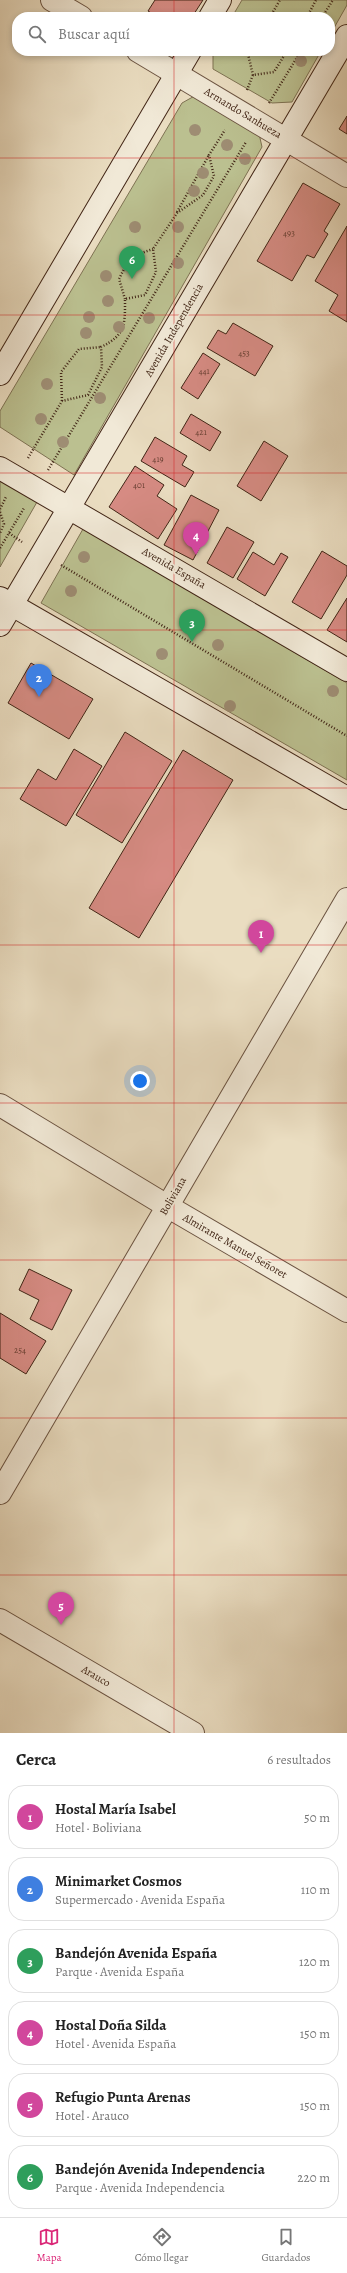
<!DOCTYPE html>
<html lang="es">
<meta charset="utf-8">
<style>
body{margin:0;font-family:Alegreya,serif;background:#f2f2f2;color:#222}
.you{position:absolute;left:140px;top:1081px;width:14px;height:14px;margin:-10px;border:3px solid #fff;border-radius:50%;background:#1a73e8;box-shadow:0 0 0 6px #1a73e833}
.badge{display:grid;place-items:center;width:26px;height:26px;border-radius:50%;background:#db2777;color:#fff;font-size:13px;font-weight:700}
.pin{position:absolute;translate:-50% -33px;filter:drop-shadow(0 1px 2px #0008)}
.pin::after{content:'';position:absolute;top:21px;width:14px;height:12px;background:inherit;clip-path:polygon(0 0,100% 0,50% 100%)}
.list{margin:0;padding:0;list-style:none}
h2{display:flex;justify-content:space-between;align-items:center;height:52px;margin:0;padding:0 16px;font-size:17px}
h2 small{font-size:13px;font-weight:400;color:#767676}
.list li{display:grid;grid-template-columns:26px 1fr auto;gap:12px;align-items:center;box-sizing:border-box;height:64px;margin:0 8px 8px;padding:0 8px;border:1px solid #e0e0e0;border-radius:16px}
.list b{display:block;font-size:15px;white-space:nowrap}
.list p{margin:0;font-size:13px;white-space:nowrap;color:#767676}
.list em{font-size:13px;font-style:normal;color:#767676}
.icon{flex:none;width:22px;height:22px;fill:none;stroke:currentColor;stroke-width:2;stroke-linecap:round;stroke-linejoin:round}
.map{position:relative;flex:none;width:347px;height:1733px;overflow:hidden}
.search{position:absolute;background:#fff;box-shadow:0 2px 6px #0003;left:12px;right:12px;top:12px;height:44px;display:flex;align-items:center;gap:10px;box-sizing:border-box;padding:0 14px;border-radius:16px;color:#767676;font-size:15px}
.sheet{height:484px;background:#fff}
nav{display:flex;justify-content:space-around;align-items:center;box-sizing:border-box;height:56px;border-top:1px solid #e0e0e0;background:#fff;font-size:11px;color:#767676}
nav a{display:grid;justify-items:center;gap:2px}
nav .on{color:#db2777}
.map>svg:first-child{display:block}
</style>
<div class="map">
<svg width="347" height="1733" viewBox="0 0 347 1733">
<rect width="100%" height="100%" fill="#eaddc1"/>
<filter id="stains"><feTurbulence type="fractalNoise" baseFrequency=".005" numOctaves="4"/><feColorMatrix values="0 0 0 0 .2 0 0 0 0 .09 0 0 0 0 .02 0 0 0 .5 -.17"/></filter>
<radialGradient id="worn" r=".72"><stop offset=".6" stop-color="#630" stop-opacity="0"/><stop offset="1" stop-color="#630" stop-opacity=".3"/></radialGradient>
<g fill="#bbc090" stroke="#7e7253">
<polygon points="242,0 347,0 347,5 330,35 330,17 232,17"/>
<polygon points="213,51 321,51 292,102 272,103 213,69"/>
<polygon points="198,94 258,129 262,147 74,475 0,427 0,411 182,103"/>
<polygon points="0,480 37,502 0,567"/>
<polygon points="83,529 347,683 347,780 41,603"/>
</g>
<g fill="#d68b83" stroke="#412516">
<polygon points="155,0 203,0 192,17 158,17 148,11"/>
<polygon points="347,116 347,134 339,129"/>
<polygon points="303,183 340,204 324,231 328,234 314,258 307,255 292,281 257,261"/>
<polygon points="347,226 347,322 329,311 338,295 315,281"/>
<polygon points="233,323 273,346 255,376 207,348 218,330 226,334"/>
<polygon points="203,353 220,364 198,399 181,388"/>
<polygon points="191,414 221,432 210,451 180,433"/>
<polygon points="155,437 187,456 182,465 194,472 185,487 141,461"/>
<polygon points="264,441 288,456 261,501 237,486"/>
<polygon points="135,466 164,485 157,496 177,509 158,539 109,507"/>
<polygon points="191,495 219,510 193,560 164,545"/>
<polygon points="227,527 254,542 233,578 207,563"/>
<polygon points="322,551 347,566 347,575 321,619 292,602"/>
<polygon points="253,552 274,565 281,553 288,557 265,596 237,579"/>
<polygon points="347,598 347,642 327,630"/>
<polygon points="31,663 93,699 69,739 8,703"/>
<polygon points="125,732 172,761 122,843 76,815"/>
<polygon points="74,749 102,766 66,826 20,799 38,769 56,780"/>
<polygon points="183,750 233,780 139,938 89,908"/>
<polygon points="29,1269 72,1290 52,1330 30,1319 39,1300 19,1290"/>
<polygon points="0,1313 46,1341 26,1374 0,1358"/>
</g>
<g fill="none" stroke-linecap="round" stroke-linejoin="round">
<defs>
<g id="street">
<polyline points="52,0 81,17"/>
<polyline points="138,51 347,176"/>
<polyline points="0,1105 167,1206 347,1311"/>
<polyline points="0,1493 347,899"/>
<polyline points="0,1620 193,1733"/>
</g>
<g id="secondary">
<polyline points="210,17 220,0"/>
<polyline points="0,374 190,51"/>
<polyline points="0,468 347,670"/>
<polyline points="0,598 347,798"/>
<polyline points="0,625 347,36"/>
</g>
</defs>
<use href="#street" stroke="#6b5341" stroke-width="24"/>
<use href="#secondary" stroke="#412516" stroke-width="24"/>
<g stroke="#412516" stroke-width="2.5" stroke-dasharray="1 2" stroke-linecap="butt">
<polyline points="270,17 280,0"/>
<polyline points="307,17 316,0"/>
<polyline points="322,17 333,0"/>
<polyline points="249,51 248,54 253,75"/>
<polyline points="247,90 253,75 274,72 287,51"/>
<polyline points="269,103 301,51"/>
<polyline points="177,212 209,155"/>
<polyline points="125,299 119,279 130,257 153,249"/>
<polyline points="62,401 61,372 79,349 101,347"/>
<path d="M 28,458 L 62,401 L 88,395 L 102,367 L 101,347 C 126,335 125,324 125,299 L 145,295 L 156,272 L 153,249 L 177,213 L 203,195 L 214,176 L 209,155 L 225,130"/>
<polyline points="48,470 246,142"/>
<polyline points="0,509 6,497"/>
<polyline points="0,512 4,524 0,533"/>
<polyline points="9,533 22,542"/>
<polyline points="0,548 24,508"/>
<polyline points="61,565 347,736"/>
</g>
<use href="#street" stroke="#f1e9d7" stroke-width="22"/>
<use href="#secondary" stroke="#f1e9d7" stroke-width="22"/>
</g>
<g fill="#9e8d73">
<circle cx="301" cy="61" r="6"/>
<circle cx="195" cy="130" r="6"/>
<circle cx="227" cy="145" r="6"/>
<circle cx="245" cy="159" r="6"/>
<circle cx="203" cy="173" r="6"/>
<circle cx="194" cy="191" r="6"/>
<circle cx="135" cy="227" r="6"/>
<circle cx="178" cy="227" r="6"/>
<circle cx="178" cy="263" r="6"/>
<circle cx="106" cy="276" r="6"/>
<circle cx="108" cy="301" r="6"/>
<circle cx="89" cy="317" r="6"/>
<circle cx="149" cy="318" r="6"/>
<circle cx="119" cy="327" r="6"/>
<circle cx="86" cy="333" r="6"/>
<circle cx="47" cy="384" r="6"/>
<circle cx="100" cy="398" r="6"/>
<circle cx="41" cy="419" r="6"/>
<circle cx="63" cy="442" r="6"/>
<circle cx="84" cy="557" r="6"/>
<circle cx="71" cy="591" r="6"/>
<circle cx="218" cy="645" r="6"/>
<circle cx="162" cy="654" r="6"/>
<circle cx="333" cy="691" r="6"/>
<circle cx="230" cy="706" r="6"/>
</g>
<path fill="none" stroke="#d62828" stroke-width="1" stroke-opacity="0.55" d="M 174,0 L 174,17M 174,51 L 174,1733M 0,158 L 347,158M 0,315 L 347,315M 0,473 L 347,473M 0,630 L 347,630M 0,788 L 347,788M 0,945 L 347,945M 0,1103 L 347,1103M 0,1260 L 347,1260M 0,1418 L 347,1418M 0,1575 L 347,1575"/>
<g text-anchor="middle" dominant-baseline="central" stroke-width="3.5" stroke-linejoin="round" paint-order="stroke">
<g font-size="9" fill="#663e31">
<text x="289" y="233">493</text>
<text x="244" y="353">453</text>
<text x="204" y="371">441</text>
<text x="201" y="432">421</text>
<text x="158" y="459">419</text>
<text x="139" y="485">401</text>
<text x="20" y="1350">254</text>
</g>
<g font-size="11" fill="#412516" stroke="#f1e9d7">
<text transform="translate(243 113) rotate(31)">Armando Sanhueza</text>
<text transform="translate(174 330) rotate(-60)">Avenida Independencia</text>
<text transform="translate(174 568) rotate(30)">Avenida España</text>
<text transform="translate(173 1196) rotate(-60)">Boliviana</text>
<text transform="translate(235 1246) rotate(30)">Almirante Manuel Señoret</text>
<text transform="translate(96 1676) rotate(30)">Arauco</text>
</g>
</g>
<rect width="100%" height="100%" filter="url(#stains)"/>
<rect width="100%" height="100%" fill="url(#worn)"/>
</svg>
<div class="you"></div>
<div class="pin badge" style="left:261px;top:953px;background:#d1479c">1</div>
<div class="pin badge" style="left:39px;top:697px;background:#3f7fe0">2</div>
<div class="pin badge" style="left:192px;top:642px;background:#2e9e5b">3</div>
<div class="pin badge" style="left:196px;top:555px;background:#d1479c">4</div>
<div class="pin badge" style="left:61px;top:1625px;background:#d1479c">5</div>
<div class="pin badge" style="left:132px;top:279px;background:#2e9e5b">6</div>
<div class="search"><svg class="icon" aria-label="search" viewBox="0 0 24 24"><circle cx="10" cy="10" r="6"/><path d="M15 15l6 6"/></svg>Buscar aquí</div>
</div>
<section class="sheet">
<h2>Cerca<small>6 resultados</small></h2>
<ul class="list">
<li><span class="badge" style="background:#d1479c">1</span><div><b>Hostal María Isabel</b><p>Hotel · Boliviana</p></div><em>50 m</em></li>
<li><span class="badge" style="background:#3f7fe0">2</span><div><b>Minimarket Cosmos</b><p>Supermercado · Avenida España</p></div><em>110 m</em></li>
<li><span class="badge" style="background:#2e9e5b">3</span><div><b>Bandejón Avenida España</b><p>Parque · Avenida España</p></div><em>120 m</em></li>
<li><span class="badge" style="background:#d1479c">4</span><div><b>Hostal Doña Silda</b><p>Hotel · Avenida España</p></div><em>150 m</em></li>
<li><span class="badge" style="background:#d1479c">5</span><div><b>Refugio Punta Arenas</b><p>Hotel · Arauco</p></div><em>150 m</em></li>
<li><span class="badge" style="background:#2e9e5b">6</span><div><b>Bandejón Avenida Independencia</b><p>Parque · Avenida Independencia</p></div><em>220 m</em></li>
</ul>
</section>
<nav>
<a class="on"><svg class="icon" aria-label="map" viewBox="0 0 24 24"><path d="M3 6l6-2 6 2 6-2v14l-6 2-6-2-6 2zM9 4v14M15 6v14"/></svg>Mapa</a>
<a><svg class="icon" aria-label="directions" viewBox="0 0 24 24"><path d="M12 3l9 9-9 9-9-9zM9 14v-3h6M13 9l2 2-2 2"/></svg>Cómo llegar</a>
<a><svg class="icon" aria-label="saved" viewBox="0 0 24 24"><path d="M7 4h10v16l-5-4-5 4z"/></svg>Guardados</a>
</nav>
